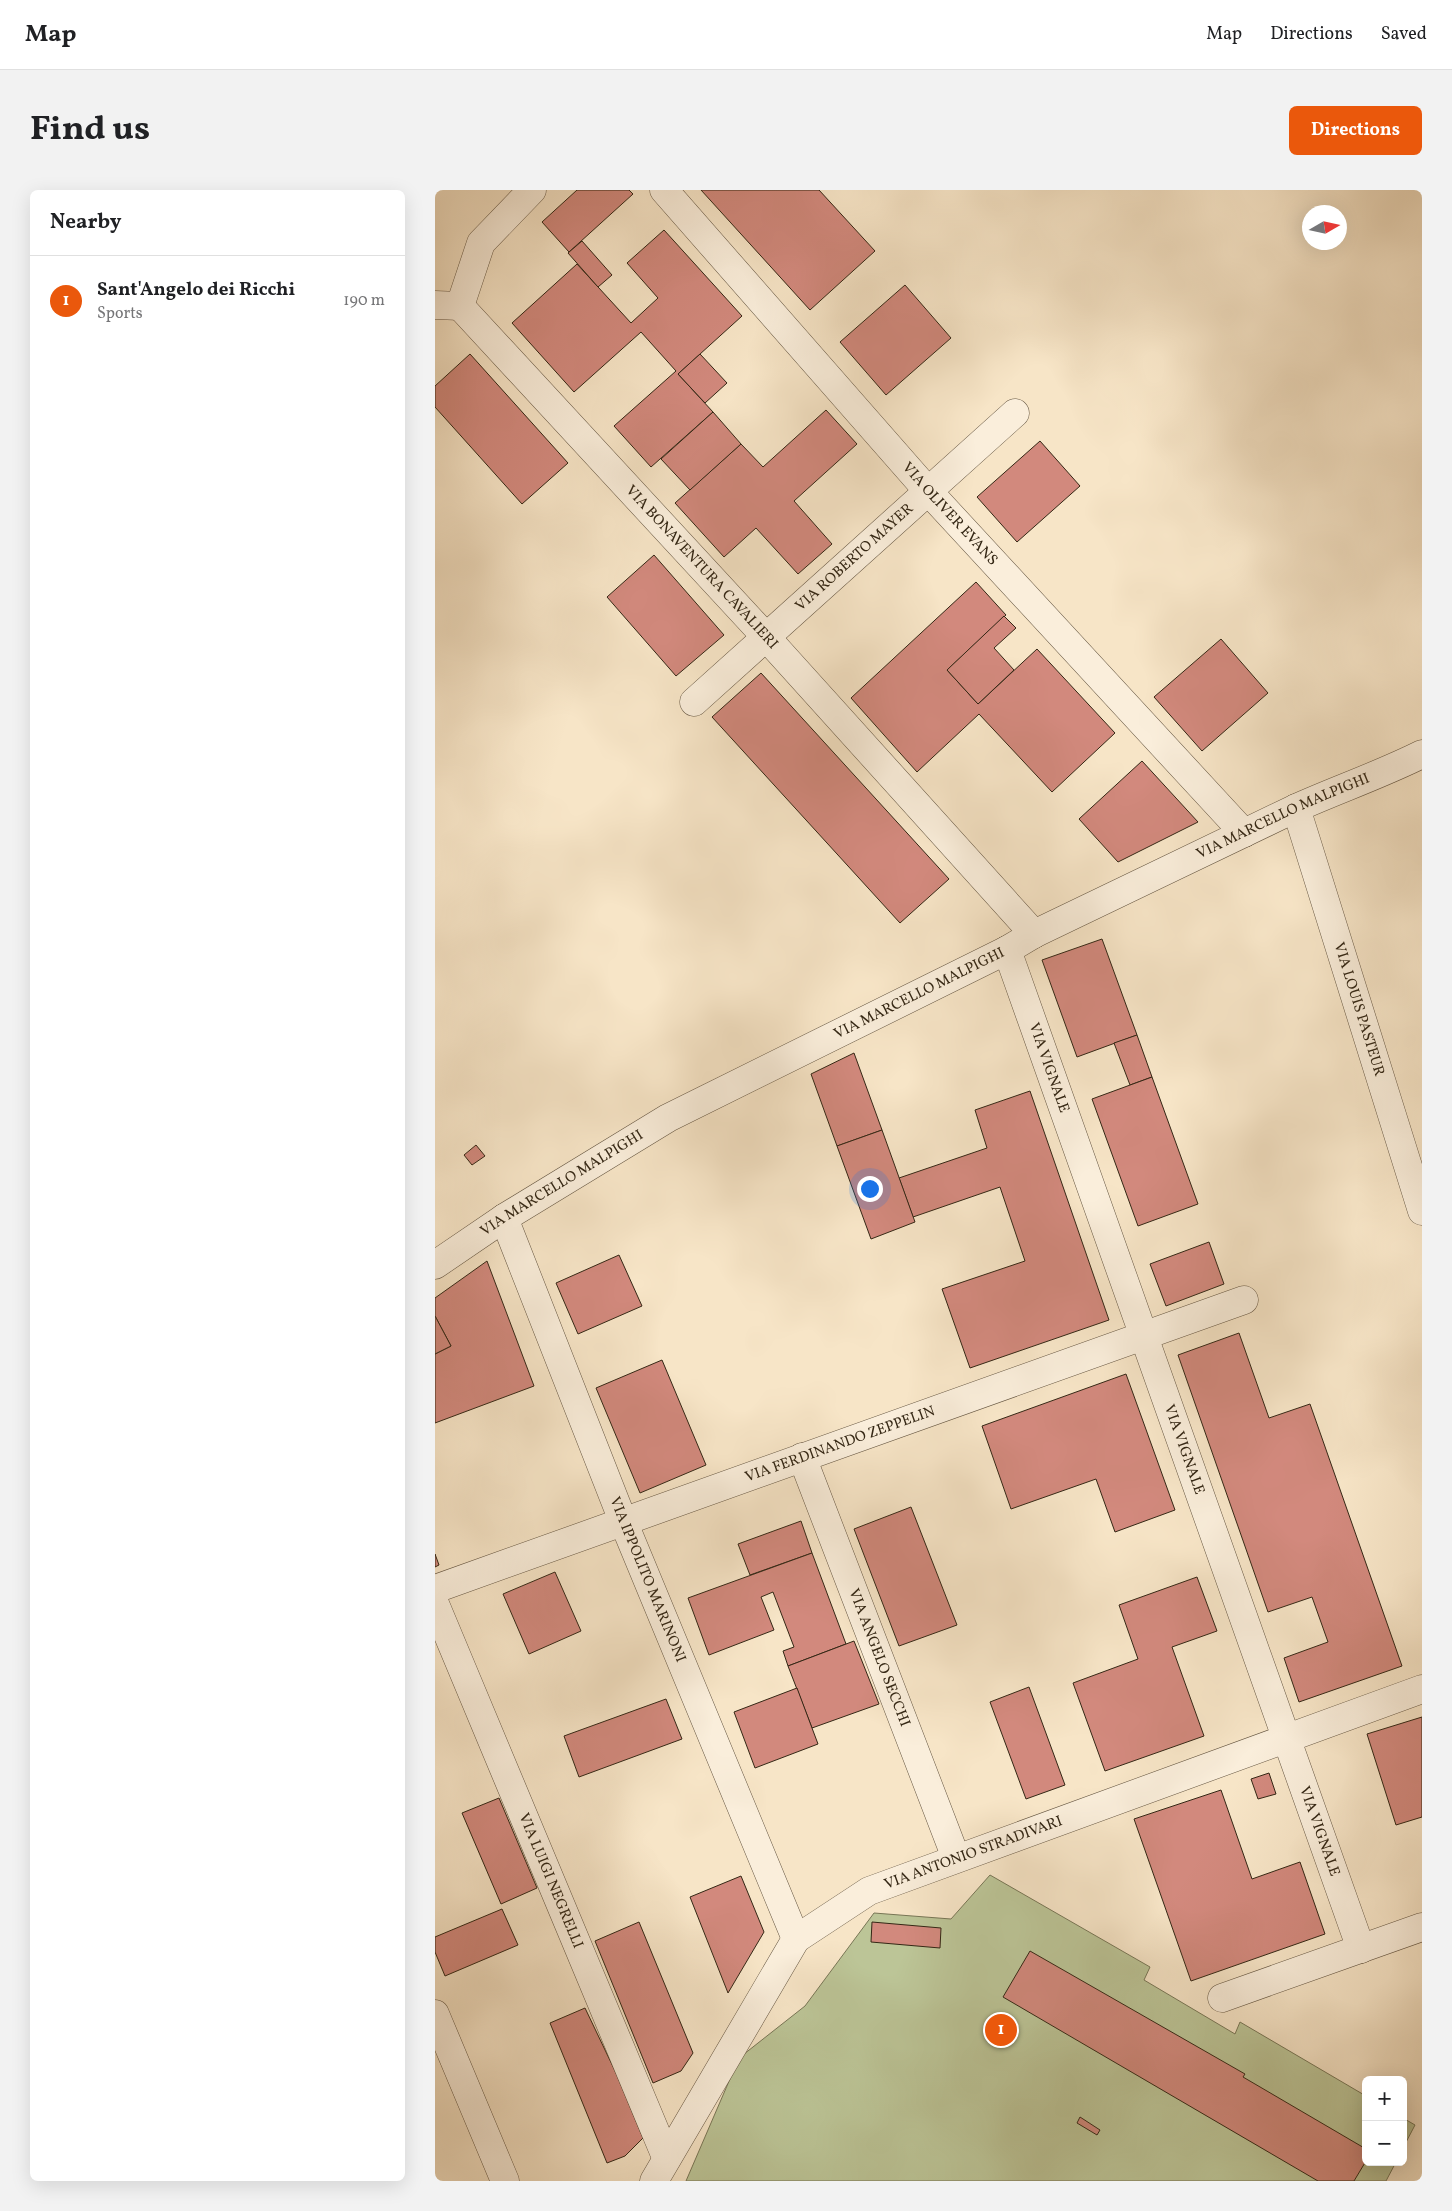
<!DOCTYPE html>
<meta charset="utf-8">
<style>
body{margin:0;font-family:Vollkorn,serif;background:#f2f2f2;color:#202124}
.controls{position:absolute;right:15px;bottom:15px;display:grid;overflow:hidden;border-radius:8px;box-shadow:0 5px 20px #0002}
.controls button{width:45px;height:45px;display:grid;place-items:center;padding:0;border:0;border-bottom:1px solid #e0e0e0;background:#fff;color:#202124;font:25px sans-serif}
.compass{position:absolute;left:867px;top:15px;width:45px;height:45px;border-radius:50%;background:#fff;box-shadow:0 5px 20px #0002;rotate:81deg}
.you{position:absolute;left:434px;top:998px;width:18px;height:18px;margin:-12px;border:4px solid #fff;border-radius:50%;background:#1a73e8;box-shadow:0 0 0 8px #1a73e833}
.badge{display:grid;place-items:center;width:32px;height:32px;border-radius:50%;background:#ea580c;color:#fff;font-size:16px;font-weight:700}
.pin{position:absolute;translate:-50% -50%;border:2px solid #fff;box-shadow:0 1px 5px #0006}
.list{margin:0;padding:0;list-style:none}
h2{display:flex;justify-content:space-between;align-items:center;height:65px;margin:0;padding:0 20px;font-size:21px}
h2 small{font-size:16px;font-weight:400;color:#757577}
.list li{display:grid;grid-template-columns:32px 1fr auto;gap:15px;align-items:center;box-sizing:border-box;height:90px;padding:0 20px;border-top:1px solid #e0e0e0}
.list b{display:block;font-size:19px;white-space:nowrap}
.list p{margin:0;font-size:16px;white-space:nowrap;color:#757577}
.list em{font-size:16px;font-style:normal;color:#757577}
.map{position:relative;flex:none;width:987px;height:1991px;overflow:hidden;border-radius:8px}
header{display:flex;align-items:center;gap:30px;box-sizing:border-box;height:70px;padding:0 25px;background:#fff;border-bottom:1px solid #e0e0e0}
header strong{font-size:24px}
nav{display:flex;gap:28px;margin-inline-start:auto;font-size:18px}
.intro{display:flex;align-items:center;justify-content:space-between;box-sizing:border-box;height:120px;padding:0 30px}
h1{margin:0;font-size:35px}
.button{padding:12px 22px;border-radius:8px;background:#ea580c;color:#fff;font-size:18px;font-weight:700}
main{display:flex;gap:30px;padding:0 30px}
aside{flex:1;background:#fff;border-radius:8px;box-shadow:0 5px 20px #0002}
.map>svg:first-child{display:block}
</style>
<header>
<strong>Map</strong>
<nav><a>Map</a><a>Directions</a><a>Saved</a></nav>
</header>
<div class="intro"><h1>Find us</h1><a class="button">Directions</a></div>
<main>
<aside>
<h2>Nearby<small></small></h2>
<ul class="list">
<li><span class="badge">1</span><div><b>Sant'Angelo dei Ricchi</b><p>Sports</p></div><em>190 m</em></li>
</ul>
</aside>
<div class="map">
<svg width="987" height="1991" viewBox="0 0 987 1991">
<rect width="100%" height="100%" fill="#f7e5c7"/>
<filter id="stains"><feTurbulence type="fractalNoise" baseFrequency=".004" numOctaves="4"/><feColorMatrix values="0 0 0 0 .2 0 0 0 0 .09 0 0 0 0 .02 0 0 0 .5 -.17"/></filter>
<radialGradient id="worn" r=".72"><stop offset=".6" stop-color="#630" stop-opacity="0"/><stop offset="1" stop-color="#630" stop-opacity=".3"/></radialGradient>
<g fill="#bcc597" stroke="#787656">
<polygon points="555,1685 715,1777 709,1790 800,1844 805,1832 931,1906 931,1972 961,1972 951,1991 251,1991 304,1868 370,1816 439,1723 516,1729"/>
<polygon points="968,1928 980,1935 968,1958"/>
</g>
<g fill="#d2897d" stroke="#342715">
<polygon points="142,0 194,0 198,4 134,62 107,32"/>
<polygon points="266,0 384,0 440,61 375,120"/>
<polygon points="229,40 307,126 243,184 278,222 216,277 179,236 241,181 206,142 139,202 77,133 142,74 196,133 223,108 192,73"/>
<polygon points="147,51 177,85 163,97 133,63"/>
<polygon points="470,95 516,148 451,205 405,152"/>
<polygon points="35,164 133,273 87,314 0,217 0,196"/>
<polygon points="265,164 292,193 270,213 243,184"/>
<polygon points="391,220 422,254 359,311 397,354 363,384 321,338 289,367 240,313 306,254 328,277"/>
<polygon points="278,222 306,254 255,300 226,269"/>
<polygon points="605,251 645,296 582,352 542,307"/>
<polygon points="219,365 289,445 241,486 172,407"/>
<polygon points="541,392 571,425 512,480 543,514 602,459 680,543 617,602 544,524 482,582 416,508"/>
<polygon points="569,426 581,438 559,458 579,480 543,514 512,480"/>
<polygon points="786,449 833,503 767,561 719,507"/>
<polygon points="326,483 514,689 465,733 277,527"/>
<polygon points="707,571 763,632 683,672 644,629"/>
<polygon points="667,749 702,845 642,867 607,770"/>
<polygon points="702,845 717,887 695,895 679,853"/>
<polygon points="419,863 447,940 402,956 376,884"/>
<polygon points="717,887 763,1014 703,1036 657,909"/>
<polygon points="595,901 674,1130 535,1178 507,1099 590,1071 565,997 478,1027 464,988 552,958 540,920"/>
<polygon points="447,940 480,1032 436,1049 402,956"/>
<polygon points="41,955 50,966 37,975 29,965"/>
<polygon points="774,1052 789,1094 731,1116 715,1074"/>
<polygon points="184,1065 207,1116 143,1144 121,1093"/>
<polygon points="52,1071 99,1196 0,1233 0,1164 16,1156 0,1126 0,1108"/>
<polygon points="0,1126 16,1156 0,1164"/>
<polygon points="804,1143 834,1228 875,1214 967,1476 864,1512 849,1468 893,1452 877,1407 833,1422 743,1165"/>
<polygon points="227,1170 271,1275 205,1303 161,1198"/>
<polygon points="691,1184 740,1320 680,1342 661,1289 576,1319 547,1236"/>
<polygon points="476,1317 522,1435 464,1456 419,1339"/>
<polygon points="366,1331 377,1363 315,1385 303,1354"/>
<polygon points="377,1363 411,1454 353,1476 348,1461 359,1457 338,1402 326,1407 339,1440 274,1465 253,1408"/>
<polygon points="0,1364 4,1375 0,1377"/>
<polygon points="120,1382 146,1441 94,1464 68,1404"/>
<polygon points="762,1387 782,1441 737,1457 769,1546 670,1581 638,1493 703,1469 684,1415"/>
<polygon points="419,1451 444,1514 377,1538 353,1476"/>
<polygon points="594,1497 630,1595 591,1609 555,1512"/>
<polygon points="362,1498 383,1554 320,1578 299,1522"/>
<polygon points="231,1509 247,1549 144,1587 129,1546"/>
<polygon points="987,1527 987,1627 961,1635 932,1544"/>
<polygon points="834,1583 841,1604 823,1609 816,1589"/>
<polygon points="786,1600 817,1689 865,1672 890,1744 756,1791 699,1629"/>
<polygon points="64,1608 102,1698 66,1714 27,1623"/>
<polygon points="306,1686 329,1742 293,1803 255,1707"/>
<polygon points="67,1719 83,1755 10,1786 0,1762 0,1747"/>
<polygon points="204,1732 258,1863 246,1881 218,1893 160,1751"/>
<polygon points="437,1732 506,1738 505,1758 436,1752"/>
<polygon points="595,1761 810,1884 808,1887 931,1959 931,1971 919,1991 883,1991 568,1807"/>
<polygon points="150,1818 181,1883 208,1948 190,1966 172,1973 115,1833"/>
<polygon points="645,1927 665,1940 662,1945 642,1933"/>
</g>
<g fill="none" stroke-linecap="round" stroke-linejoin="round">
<defs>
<g id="minor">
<path id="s1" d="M 229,0 L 493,301 L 809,643"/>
<polyline points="0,115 25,116"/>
<path id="s2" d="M 25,116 L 331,447 L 599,744"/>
<polyline points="25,116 46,53 97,0"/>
<path id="s3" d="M 259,512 L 580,223"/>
<path id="s4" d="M 861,618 L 987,1021"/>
<path id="s5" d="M 572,760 L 926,1759"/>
<path id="s6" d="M 69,1028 L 188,1331 L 361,1749"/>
<path id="s7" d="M 0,1075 L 69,1028 L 233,928 L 572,760 L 599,744 C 686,703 772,660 859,619 C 901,600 945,585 987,564"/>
<path id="s8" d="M 367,1267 L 521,1668"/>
<path id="s9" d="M 0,1399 L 809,1110"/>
<path id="s10" d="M 0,1414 L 231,1967"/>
<polyline points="787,1808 987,1737"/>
<polyline points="0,1824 70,1991"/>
<path id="s11" d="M 219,1991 L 361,1749 L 434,1701 L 987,1499"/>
</g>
</defs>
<use href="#minor" stroke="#655642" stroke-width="29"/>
<use href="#minor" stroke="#faeedb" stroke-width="28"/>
</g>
<g text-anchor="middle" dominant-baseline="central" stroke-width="4.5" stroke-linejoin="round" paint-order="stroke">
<g font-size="15" fill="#342715" stroke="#faeedb">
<text stroke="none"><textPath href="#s1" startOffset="432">VIA OLIVER EVANS</textPath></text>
<text stroke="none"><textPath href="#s3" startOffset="216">VIA ROBERTO MAYER</textPath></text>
<text stroke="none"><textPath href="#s2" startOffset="356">VIA BONAVENTURA CAVALIERI</textPath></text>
<text stroke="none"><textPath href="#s7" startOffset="961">VIA MARCELLO MALPIGHI</textPath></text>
<text stroke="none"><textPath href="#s7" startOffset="556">VIA MARCELLO MALPIGHI</textPath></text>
<text stroke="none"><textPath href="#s4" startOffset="211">VIA LOUIS PASTEUR</textPath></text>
<text stroke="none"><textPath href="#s5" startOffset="125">VIA VIGNALE</textPath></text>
<text stroke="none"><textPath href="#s7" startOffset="151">VIA MARCELLO MALPIGHI</textPath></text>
<text stroke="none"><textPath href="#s9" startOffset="430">VIA FERDINANDO ZEPPELIN</textPath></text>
<text stroke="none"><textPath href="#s5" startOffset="530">VIA VIGNALE</textPath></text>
<text stroke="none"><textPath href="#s6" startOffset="389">VIA IPPOLITO MARINONI</textPath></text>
<text stroke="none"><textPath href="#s8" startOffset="215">VIA ANGELO SECCHI</textPath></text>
<text stroke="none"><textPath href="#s5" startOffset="935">VIA VIGNALE</textPath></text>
<text stroke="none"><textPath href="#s11" startOffset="479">VIA ANTONIO STRADIVARI</textPath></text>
<text stroke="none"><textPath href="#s10" startOffset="300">VIA LUIGI NEGRELLI</textPath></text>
</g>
</g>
<rect width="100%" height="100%" filter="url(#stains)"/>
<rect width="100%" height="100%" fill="url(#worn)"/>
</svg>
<div class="controls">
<button>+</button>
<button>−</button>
</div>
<svg class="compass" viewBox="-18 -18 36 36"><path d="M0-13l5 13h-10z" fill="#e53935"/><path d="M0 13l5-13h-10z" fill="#757577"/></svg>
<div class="you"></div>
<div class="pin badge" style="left:566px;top:1840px">1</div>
</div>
</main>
